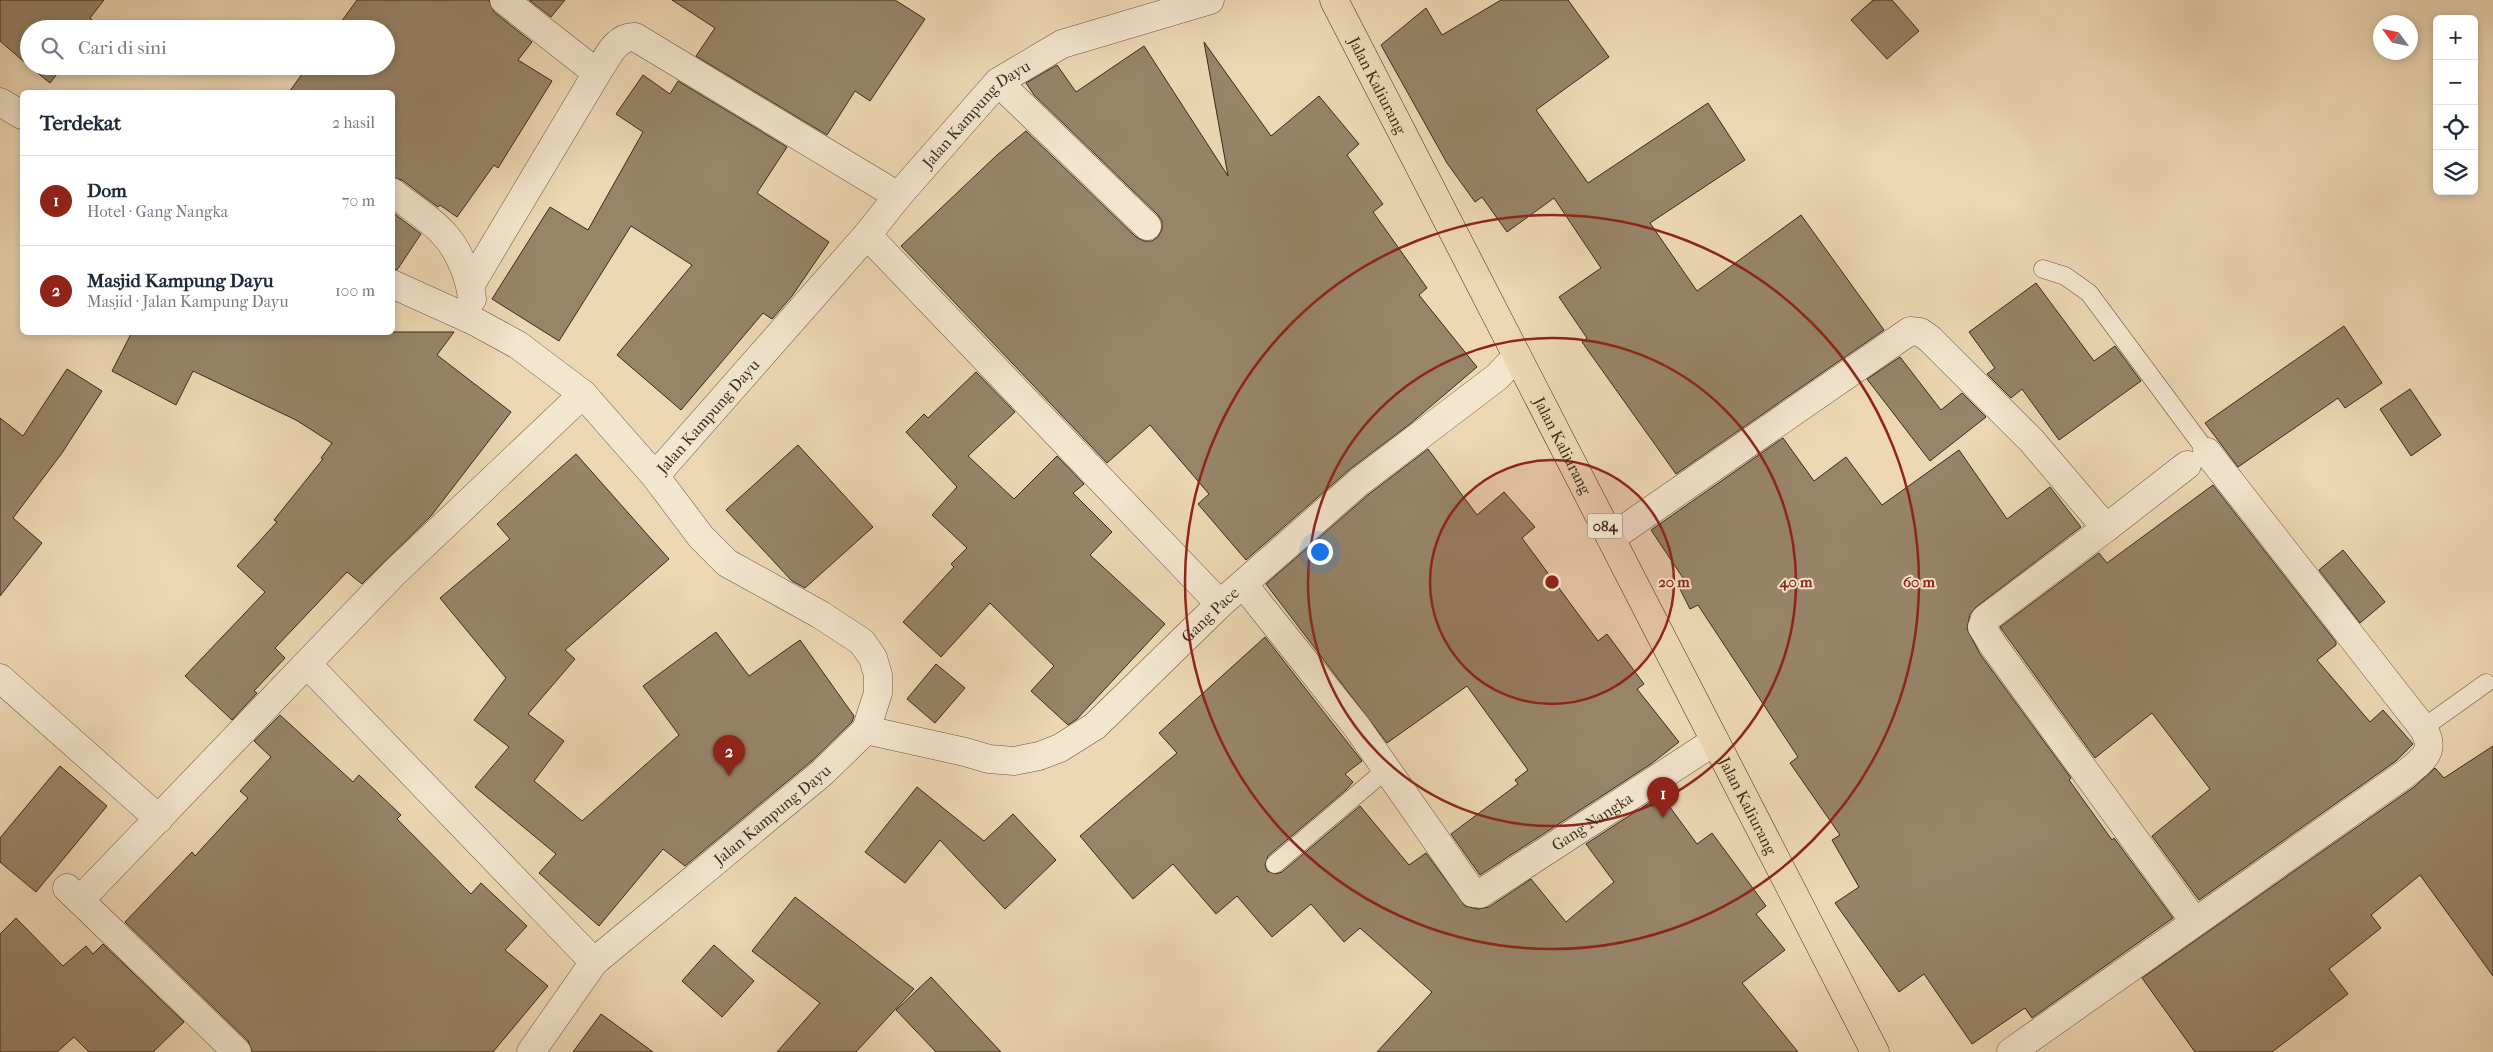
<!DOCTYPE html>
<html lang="id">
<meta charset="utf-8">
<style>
body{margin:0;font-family:"IM FELL French Canon",serif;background:#f2f2f3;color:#1f2937}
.controls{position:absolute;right:15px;top:15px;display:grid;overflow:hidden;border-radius:8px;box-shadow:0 2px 8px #0003}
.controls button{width:45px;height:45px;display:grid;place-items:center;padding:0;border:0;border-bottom:1px solid #e0e1e3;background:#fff;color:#1f2937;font:25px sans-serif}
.compass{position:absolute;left:2373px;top:15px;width:45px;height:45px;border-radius:50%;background:#fff;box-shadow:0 2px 8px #0003;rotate:303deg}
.you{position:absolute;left:1319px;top:551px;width:18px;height:18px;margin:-12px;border:4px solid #fff;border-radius:50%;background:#1a73e8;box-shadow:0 0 0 8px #1a73e833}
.badge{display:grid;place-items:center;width:32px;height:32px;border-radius:50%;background:#8f2418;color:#fff;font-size:16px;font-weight:700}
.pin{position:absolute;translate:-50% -41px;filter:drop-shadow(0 1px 2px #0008)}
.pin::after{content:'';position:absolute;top:26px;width:18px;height:15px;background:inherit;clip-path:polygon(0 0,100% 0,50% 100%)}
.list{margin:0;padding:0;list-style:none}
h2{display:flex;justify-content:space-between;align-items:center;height:65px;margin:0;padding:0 20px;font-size:21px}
h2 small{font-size:16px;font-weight:400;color:#747a83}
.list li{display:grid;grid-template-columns:32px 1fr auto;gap:15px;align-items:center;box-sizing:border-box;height:90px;padding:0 20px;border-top:1px solid #e0e1e3}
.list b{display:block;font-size:19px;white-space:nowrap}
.list p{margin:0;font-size:16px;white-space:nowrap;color:#747a83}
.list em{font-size:16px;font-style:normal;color:#747a83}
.icon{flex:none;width:28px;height:28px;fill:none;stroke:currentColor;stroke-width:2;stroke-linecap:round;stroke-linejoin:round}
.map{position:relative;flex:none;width:2493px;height:1052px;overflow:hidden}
.search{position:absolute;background:#fff;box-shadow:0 2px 8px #0003;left:20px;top:20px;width:375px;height:55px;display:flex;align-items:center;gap:12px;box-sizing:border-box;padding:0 18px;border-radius:28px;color:#747a83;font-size:19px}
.panel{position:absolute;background:#fff;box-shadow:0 2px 8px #0003;left:20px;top:90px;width:375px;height:245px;border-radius:8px}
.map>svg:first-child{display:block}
</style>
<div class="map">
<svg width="2493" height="1052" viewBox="0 0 2493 1052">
<rect width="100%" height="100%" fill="#edd7b4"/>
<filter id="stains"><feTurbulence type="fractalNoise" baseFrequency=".004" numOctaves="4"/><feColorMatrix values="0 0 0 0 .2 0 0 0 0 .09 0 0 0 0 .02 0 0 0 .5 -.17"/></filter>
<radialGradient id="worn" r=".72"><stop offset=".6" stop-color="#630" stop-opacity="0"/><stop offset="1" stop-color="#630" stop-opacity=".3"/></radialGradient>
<g fill="#978469" stroke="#392a18">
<polygon points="0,0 104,0 90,18 98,25 95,29 29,29 29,66 0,41"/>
<polygon points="357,0 489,0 494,12 532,42 518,60 552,81 498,168 494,165 457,217 440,205 438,207 402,180 392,177 392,92 289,92 308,66 386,66 386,29 336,29"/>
<polygon points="529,0 565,0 551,17"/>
<polygon points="672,0 895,0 925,19 870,101 855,91 827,135 696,56 715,28"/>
<polygon points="1501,0 1568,0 1609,57 1536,110 1588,183 1708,103 1745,160 1650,223 1697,291 1801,215 1884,330 1676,474 1582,342 1587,338 1559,297 1601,268 1554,198 1507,232 1482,197 1475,202 1447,163 1381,45 1426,8 1442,35"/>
<polygon points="1873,0 1892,0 1919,31 1887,59 1851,20"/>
<polygon points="1204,42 1271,136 1319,96 1359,144 1347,155 1383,204 1373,212 1427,288 1419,295 1477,367 1410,424 1349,470 1246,560 1198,504 1209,494 1150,425 1107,463 901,246 997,155 1026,131 1136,237 1144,241 1152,241 1158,237 1162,229 1162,221 1158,215 1034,95 1026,83 1057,65 1076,92 1144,46 1228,176"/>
<polygon points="29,66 63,66 50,83"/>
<polygon points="643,75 670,94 678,81 787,147 757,193 829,242 792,296 772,319 763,313 681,410 617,355 692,265 631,226 559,341 492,299 550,207 588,230 643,132 616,114"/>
<polygon points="392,212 421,234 397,270 392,269"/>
<polygon points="2036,283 2094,361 2115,346 2141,381 2059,440 2022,389 2011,398 1987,374 1995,368 1969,332"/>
<polygon points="2344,326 2382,383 2345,408 2338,398 2238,467 2205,423"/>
<polygon points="132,332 454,332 437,355 511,412 431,516 362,584 347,572 275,648 285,658 254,691 257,693 232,720 185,676 265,592 237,566 277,522 274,520 323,459 321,458 332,443 296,420 193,371 176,405 112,371"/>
<polygon points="1900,357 1941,410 1962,393 1986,417 1930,461 1867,379"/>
<polygon points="67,369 102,391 62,453 13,518 42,543 0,596 0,418 23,436"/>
<polygon points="976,372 1015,412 968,456 1014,499 1057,456 1084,484 1073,493 1112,532 1090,555 1165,624 1077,719 1068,725 1031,691 1054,666 990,603 941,657 903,622 954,567 951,564 967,548 932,515 957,487 906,432 924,414 928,418"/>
<polygon points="2410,389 2441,435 2411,456 2380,409"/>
<polygon points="1783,438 1814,481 1846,457 1882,505 1959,450 2007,519 2050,487 2081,527 1976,607 1970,614 1967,629 1980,654 2071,778 2069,780 2112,840 2114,838 2173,918 2032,1018 2025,1008 1972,1044 1924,974 1899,992 1835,903 1859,887 1832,840 1840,835 1790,763 1798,757 1698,605 1690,609 1676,581 1683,578 1651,530"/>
<polygon points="798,445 873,527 805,588 792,581 726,510"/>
<polygon points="1428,449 1477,515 1504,492 1535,527 1522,538 1598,641 1607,634 1644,684 1637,689 1679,742 1651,764 1480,875 1451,834 1518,784 1515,780 1528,770 1467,686 1387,743 1266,584 1369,494"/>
<polygon points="576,454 669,559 565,650 575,659 528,714 564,741 534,781 582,821 679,735 643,686 716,632 749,676 800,640 854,716 852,722 813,760 685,866 663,849 599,926 539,873 556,854 475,787 509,747 474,720 506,678 440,598 510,539 497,524"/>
<polygon points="2213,485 2336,642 2336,645 2317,660 2370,722 2383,710 2413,744 2396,761 2199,900 2152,836 2210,789 2152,713 2095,758 2000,627 2099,553 2107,563"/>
<polygon points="2343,550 2385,602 2360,623 2319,570"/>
<polygon points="1265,637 1362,761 1345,774 1353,782 1346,790 1268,856 1265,865 1267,871 1276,874 1282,872 1360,806 1409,865 1426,853 1465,906 1478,909 1489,907 1531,879 1566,922 1614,882 1586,844 1661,795 1697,844 1712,833 1766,906 1756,914 1785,950 1742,983 1798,1052 1377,1052 1432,992 1360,928 1344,942 1311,904 1272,937 1237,896 1216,914 1173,864 1133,899 1080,836 1177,753 1159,733"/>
<polygon points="936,664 965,688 935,723 907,699"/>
<polygon points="280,715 353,782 359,775 401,815 397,819 471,894 481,883 527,926 505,950 548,986 493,1052 252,1052 248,1041 125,922 192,852 195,856 248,798 240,791 271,757 254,741"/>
<polygon points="2493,746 2493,976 2420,875 2371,915 2381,928 2329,969 2348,994 2272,1052 2195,1052 2142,978 2414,787 2435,768 2444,778"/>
<polygon points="60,766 107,806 36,892 0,862 0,838"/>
<polygon points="917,787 984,841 1013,814 1056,860 1005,909 940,840 905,883 865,852"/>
<polygon points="795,897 914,989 856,1052 777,1052 820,1003 752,951"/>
<polygon points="16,918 63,966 86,946 93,954 103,944 184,1022 153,1052 89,1052 74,1037 57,1052 0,1052 0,934"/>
<polygon points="714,945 754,981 722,1017 682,981"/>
<polygon points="931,977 1001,1052 936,1052 896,1010"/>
<polygon points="601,1014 653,1052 573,1052"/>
</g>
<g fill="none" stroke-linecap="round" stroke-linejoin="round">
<defs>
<g id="lane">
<polyline points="2043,269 2065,276 2089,293 2207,452"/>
<polyline points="2423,728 2486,683"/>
<polyline points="1275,864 1387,769"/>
</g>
<g id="street">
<path d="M 504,0 L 597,73 C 607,59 615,36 635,37 L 898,196"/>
<polyline points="998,82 1147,226"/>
<polyline points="0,102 22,115"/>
<path d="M 392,192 C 408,205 428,217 442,232 C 458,248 470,277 472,299"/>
<polyline points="867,235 1220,604"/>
<polyline points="392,284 474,321 518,345 583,394 655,476"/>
<polyline points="471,284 597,73"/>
<polyline points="2106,528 1985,619 1982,627 1993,645 2195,922"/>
<polyline points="1611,538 1910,331 1920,332 1930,339 2031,440 2106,528 2187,465"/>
<path id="s1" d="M 1243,584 L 1357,727 L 1473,893 L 1480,894 L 1715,741"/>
<polyline points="308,665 594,962"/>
<polyline points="0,678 159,819"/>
<path id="s2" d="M 866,730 L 965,752 L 989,759 L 1014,761 L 1039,756 L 1060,748 L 1095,726 L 1220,604 L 1359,482 L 1497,377 L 1517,356"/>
<polyline points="67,888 237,1052"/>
<polyline points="80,900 394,573 583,394"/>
<path id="s3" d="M 531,1052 L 594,962 L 823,772 L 866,730 L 878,693 L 878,675 L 873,658 L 862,642 L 821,615 L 727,563 L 701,537 L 655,476 L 867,235 L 898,196 L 998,82 L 1062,44 L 1210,0"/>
<path d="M 2011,1052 L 2405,774 C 2423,760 2437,751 2423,728 L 2207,452"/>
</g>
<g id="primary">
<path id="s4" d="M 1334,0 L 1875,1052"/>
</g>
</defs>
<use href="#lane" stroke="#66553f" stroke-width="19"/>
<use href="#street" stroke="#66553f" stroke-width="29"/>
<use href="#primary" stroke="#392a18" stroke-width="29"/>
<use href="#lane" stroke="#f3e5ce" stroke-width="18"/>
<use href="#street" stroke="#f3e5ce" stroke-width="28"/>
<use href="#primary" stroke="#edd7b4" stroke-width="28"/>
</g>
<circle cx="1552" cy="582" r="122" fill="#8f2418" fill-opacity=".12"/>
<g fill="none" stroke="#8f2418" stroke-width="2.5">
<circle cx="1552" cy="582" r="122"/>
<circle cx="1552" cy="582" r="244"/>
<circle cx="1552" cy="582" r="367"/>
</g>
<g text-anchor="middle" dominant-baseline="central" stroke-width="4" stroke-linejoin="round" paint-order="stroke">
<rect fill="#f3e5ce" stroke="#71624f" stroke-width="1" x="1587.5" y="513.5" width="35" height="25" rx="4"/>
<g font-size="15" font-weight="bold" fill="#392a18">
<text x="1605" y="526">084</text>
</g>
<g font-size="16" fill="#392a18" stroke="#f3e5ce">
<text stroke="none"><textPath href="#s4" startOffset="96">Jalan Kaliurang</textPath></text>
<text stroke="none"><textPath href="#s3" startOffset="1316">Jalan Kampung Dayu</textPath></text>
<text stroke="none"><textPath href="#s3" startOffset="911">Jalan Kampung Dayu</textPath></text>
<text stroke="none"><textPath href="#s4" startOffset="501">Jalan Kaliurang</textPath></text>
<text stroke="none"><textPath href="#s2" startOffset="401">Gang Pace</textPath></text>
<text stroke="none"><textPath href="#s4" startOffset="906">Jalan Kaliurang</textPath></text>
<text stroke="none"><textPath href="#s3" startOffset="341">Jalan Kampung Dayu</textPath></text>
<text stroke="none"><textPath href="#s1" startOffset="526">Gang Nangka</textPath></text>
</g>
</g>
<circle cx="1552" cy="582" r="8" fill="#8f2418" stroke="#f3e5ce" stroke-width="2.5"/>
<g font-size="15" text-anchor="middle" font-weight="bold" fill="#8f2418" stroke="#f3e5ce" stroke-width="4" stroke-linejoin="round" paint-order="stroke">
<text x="1674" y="587">20 m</text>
<text x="1796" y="587">40 m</text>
<text x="1919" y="587">60 m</text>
</g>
<rect width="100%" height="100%" filter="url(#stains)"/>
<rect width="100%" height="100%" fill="url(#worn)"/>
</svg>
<div class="controls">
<button>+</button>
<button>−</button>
<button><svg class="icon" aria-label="locate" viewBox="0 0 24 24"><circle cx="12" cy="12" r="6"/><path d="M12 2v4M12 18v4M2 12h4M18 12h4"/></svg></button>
<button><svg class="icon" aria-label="layers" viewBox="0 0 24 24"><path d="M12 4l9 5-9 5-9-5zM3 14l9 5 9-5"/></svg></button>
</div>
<svg class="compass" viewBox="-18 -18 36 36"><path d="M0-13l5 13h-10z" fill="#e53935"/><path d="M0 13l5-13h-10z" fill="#747a83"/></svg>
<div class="you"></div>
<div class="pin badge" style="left:1663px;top:818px">1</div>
<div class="pin badge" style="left:729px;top:776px">2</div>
<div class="search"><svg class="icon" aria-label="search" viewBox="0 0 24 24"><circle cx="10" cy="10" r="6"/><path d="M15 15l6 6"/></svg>Cari di sini</div>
<section class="panel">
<h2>Terdekat<small>2 hasil</small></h2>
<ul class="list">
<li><span class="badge">1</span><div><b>Dom</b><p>Hotel · Gang Nangka</p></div><em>70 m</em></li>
<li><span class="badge">2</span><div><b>Masjid Kampung Dayu</b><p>Masjid · Jalan Kampung Dayu</p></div><em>100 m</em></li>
</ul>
</section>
</div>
